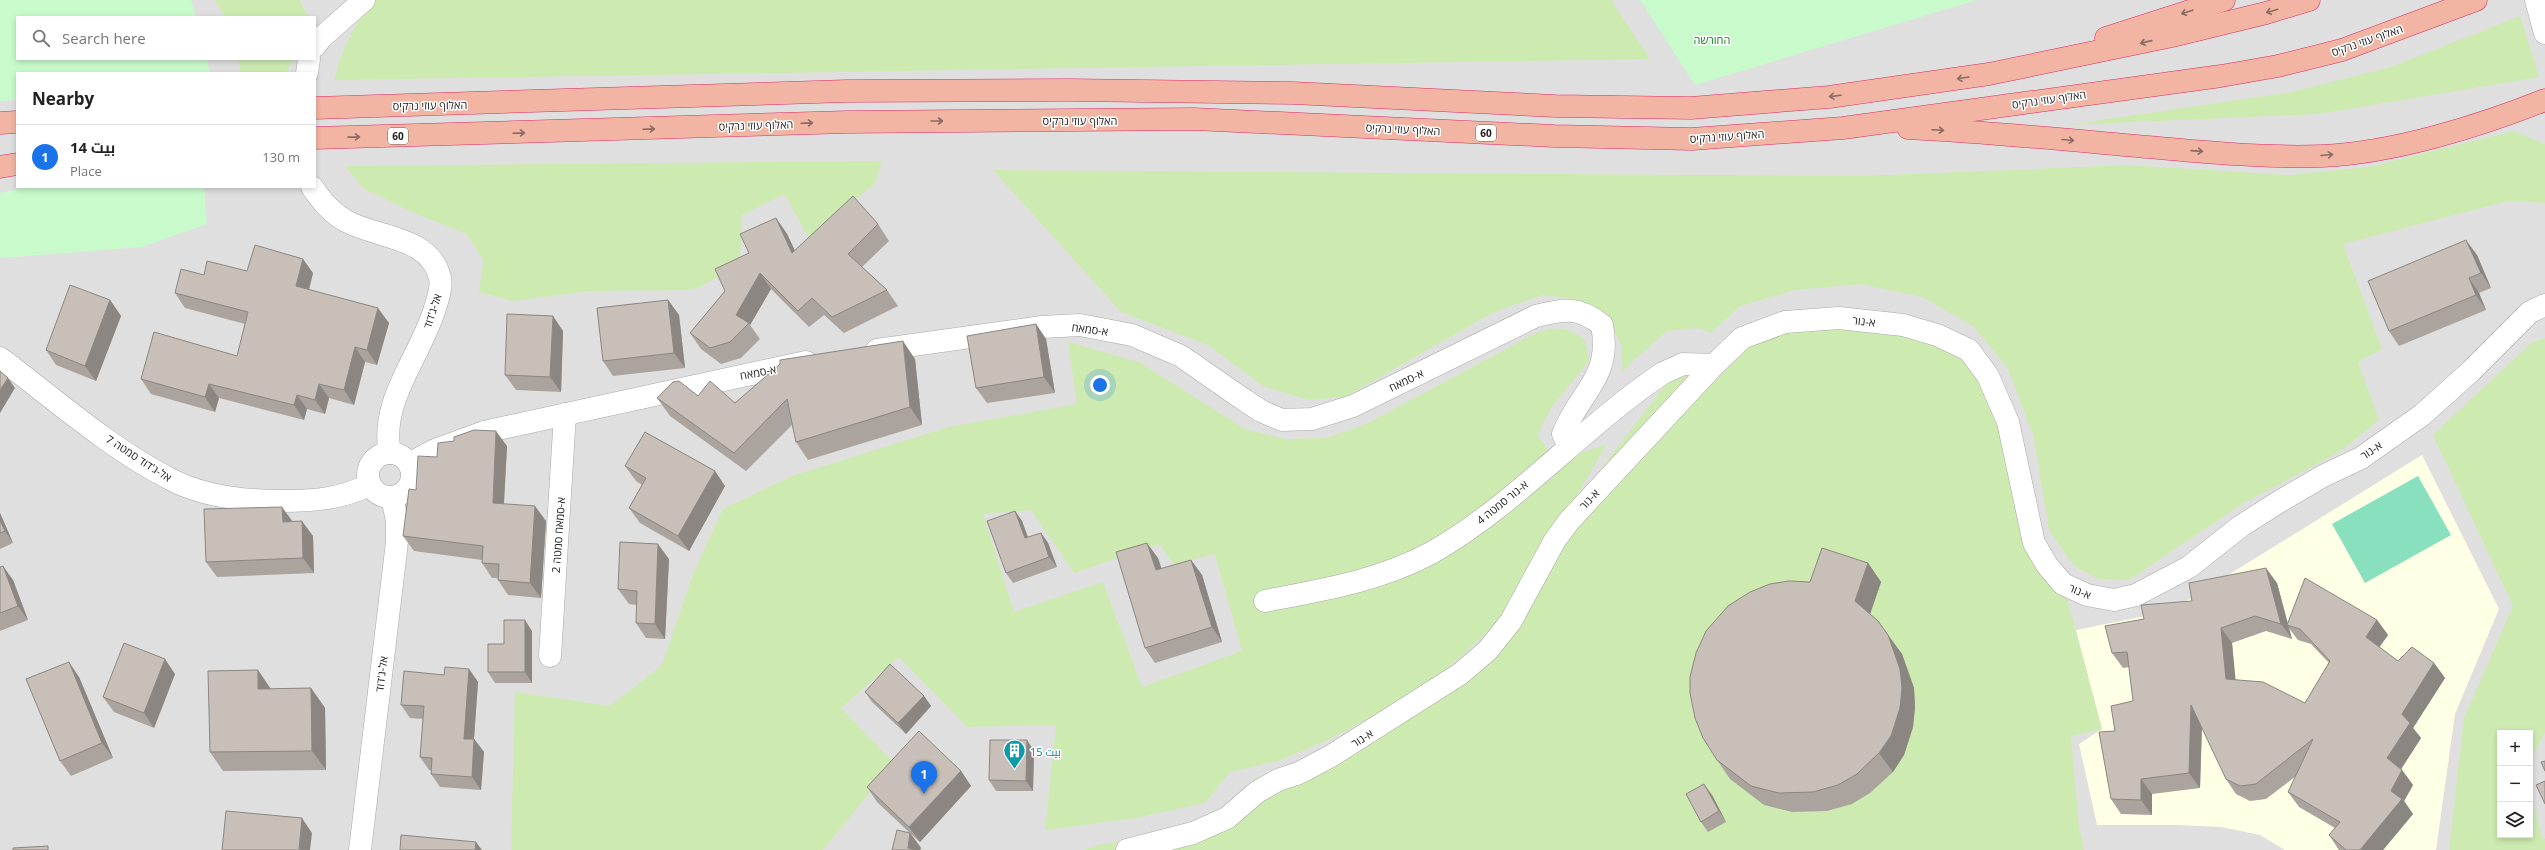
<!DOCTYPE html>
<meta charset="utf-8">
<style>
body{margin:0;font-family:"Open Sans",Cairo,"Noto Sans Hebrew",sans-serif;background:#f2f2f2;color:#222}
.controls{position:absolute;right:12px;bottom:12px;display:grid;overflow:hidden;border-radius:0px;box-shadow:0 2px 6px #0003}
.controls button{width:36px;height:36px;display:grid;place-items:center;padding:0;border:0;border-bottom:1px solid #e0e0e0;background:#fff;color:#222;font:20px sans-serif}
.you{position:absolute;left:1100px;top:385px;width:14px;height:14px;margin:-10px;border:3px solid #fff;border-radius:50%;background:#1a73e8;box-shadow:0 0 0 6px #1a73e833}
.badge{display:grid;place-items:center;width:26px;height:26px;border-radius:50%;background:#1a73e8;color:#fff;font-size:13px;font-weight:700}
.pin{position:absolute;translate:-50% -33px;filter:drop-shadow(0 1px 2px #0008)}
.pin::after{content:'';position:absolute;top:21px;width:14px;height:12px;background:inherit;clip-path:polygon(0 0,100% 0,50% 100%)}
.list{margin:0;padding:0;list-style:none}
h2{display:flex;justify-content:space-between;align-items:center;height:52px;margin:0;padding:0 16px;font-size:17px}
h2 small{font-size:13px;font-weight:400;color:#767676}
.list li{display:grid;grid-template-columns:26px 1fr auto;gap:12px;align-items:center;box-sizing:border-box;height:64px;padding:0 16px;border-top:1px solid #e0e0e0}
.list b{display:block;font-size:15px;white-space:nowrap}
.list p{margin:0;font-size:13px;white-space:nowrap;color:#767676}
.list em{font-size:13px;font-style:normal;color:#767676}
.icon{flex:none;width:22px;height:22px;fill:none;stroke:currentColor;stroke-width:2;stroke-linecap:round;stroke-linejoin:round}
.map{position:relative;flex:none;width:2545px;height:850px;overflow:hidden}
.search{position:absolute;background:#fff;box-shadow:0 2px 6px #0003;left:16px;top:16px;width:300px;height:44px;display:flex;align-items:center;gap:10px;box-sizing:border-box;padding:0 14px;border-radius:0px;color:#767676;font-size:15px}
.panel{position:absolute;background:#fff;box-shadow:0 2px 6px #0003;left:16px;top:72px;width:300px;height:116px;border-radius:0px}
.map>svg:first-child{display:block}
</style>
<div class="map">
<svg width="2545" height="850" viewBox="0 0 2545 850">
<rect width="100%" height="100%" fill="#f2efe9"/>
<path fill="#e0dfdf" fill-rule="evenodd" d="M 0,0 L 2545,0 L 2545,850 L 0,850 ZM 17,17 L 315,17 L 315,59 L 17,59 ZM 17,73 L 315,73 L 315,187 L 17,187 ZM 2500,733 L 2530,733 L 2530,835 L 2500,835 Z"/>
<polygon fill="#ffffe5" points="2422,455 2499,609 2455,714 2436,850 2285,850 2260,835 2221,827 2177,825 2097,825 2079,744 2102,729 2076,630 2170,611"/>
<g fill="#cdebb0" fill-rule="evenodd">
<polygon points="215,0 299,0 309,17 225,17"/>
<path d="M 375,0 L 1611,0 L 1650,59 L 334,80 C 341,52 354,22 375,0 Z"/>
<polygon points="2520,16 2539,77 2318,114 2067,125 2292,92 2391,67"/>
<polygon points="238,59 293,59 286,73 241,73"/>
<polygon points="2513,131 2545,144 2545,203 2508,201 2343,244 2382,349 2358,362 2379,420 2339,452 2242,504 2129,580 2099,579 2074,566 2049,530 2034,437 2007,367 1973,326 1922,297 1861,284 1795,290 1740,306 1711,333 1698,328 1667,331 1622,371 1621,345 1609,319 1580,300 1542,295 1492,313 1345,397 1309,400 1263,386 1208,345 1121,312 993,170 1863,176 2127,165 2290,175 2369,167"/>
<polygon points="882,161 875,183 809,238 784,194 742,215 740,265 694,290 590,291 513,301 479,292 483,260 467,234 414,213 363,188 345,166"/>
<path d="M 1853,326 L 1937,335 L 1969,350 L 2003,411 L 2024,497 L 2063,584 L 2102,729 L 2071,736 L 2079,826 L 2084,850 L 1085,850 L 1098,845 L 1190,829 L 1239,802 L 1254,778 L 1311,766 L 1415,693 L 1328,740 L 1278,761 L 1230,772 L 1205,803 L 1135,818 L 1045,830 L 1056,725 L 967,727 L 899,657 L 841,708 L 894,763 L 823,850 L 511,850 L 515,692 L 610,706 L 662,665 L 693,574 L 723,509 L 792,476 L 949,427 L 1077,404 L 1068,342 L 1139,362 L 1245,429 L 1286,439 L 1327,438 L 1368,423 L 1530,336 C 1553,327 1565,324 1585,340 L 1589,361 L 1551,408 L 1537,435 L 1557,461 L 1607,444 L 1509,612 L 1437,678 L 1467,657 L 1509,616 L 1577,500 L 1666,384 L 1731,352 L 1782,332 ZM 1031,510 L 1074,573 L 1160,544 L 1173,564 L 1215,554 L 1242,651 L 1142,687 L 1103,582 L 1014,612 L 983,514 Z"/>
<polygon points="2545,338 2545,732 2530,762 2530,733 2500,733 2500,835 2530,835 2530,788 2542,838 2545,839 2545,850 2449,850 2464,718 2513,606 2433,435 2531,343"/>
</g>
<g fill="#c8facc">
<polygon points="0,0 191,0 196,17 17,17 17,59 207,59 210,73 17,73 17,100 0,101"/>
<polygon points="1640,0 1977,0 1695,85"/>
<polygon points="28,187 204,187 207,224 142,247 0,258 0,193"/>
</g>
<polygon fill="#88e0be" points="2418,476 2451,535 2365,583 2332,524"/>
<g fill="none" stroke-linecap="round" stroke-linejoin="round">
<defs>
<g id="minor">
<polyline points="315,46 321,38 364,0"/>
<polyline points="307,73 309,59"/>
<path d="M 312,187 C 322,201 330,212 346,221 C 376,238 431,236 440,278 C 442,287 438,299 435,308 C 421,356 379,401 390,453"/>
<path d="M 877,350 L 1042,327 L 1080,325 L 1132,335 L 1181,356 L 1237,395 L 1261,411 L 1282,420 L 1312,419 L 1353,406 L 1536,316 C 1565,309 1578,306 1602,325 C 1612,378 1580,391 1563,434 L 1569,447"/>
<path d="M 0,358 C 53,398 111,449 170,479 C 204,497 244,501 281,501 C 314,501 340,499 369,485"/>
<circle cx="390" cy="475" r="22"/>
<polyline points="409,464 435,450 484,432 806,362"/>
<path d="M 1265,601 C 1322,590 1379,581 1431,553 C 1516,505 1582,427 1663,373 L 1683,364 L 1714,365"/>
<polyline points="550,656 565,414"/>
<polyline points="360,850 397,542 397,521 392,497"/>
<polyline points="1127,850 1193,833 1227,818 1257,792 1278,780 1299,773 1331,756 1460,674 1488,650 1511,621 1555,540 1569,521 1714,365 1742,338 1785,322 1839,318 1903,325 1937,335 1969,350 1988,376 2008,422 2034,543 2047,565 2063,584 2087,595 2114,600 2136,595 2189,567 2241,526 2277,503 2323,476 2361,458 2422,415 2471,371 2530,312 2545,305"/>
</g>
<polyline id="tertiary" points="2536,0 2545,33"/>
<g id="trunk">
<polyline points="2106,38 2224,0"/>
<polyline points="315,108 847,91 1070,90 1293,93 1555,106 1691,108 1829,97 1989,74 2172,36 2266,13 2309,0"/>
<polyline points="0,123 17,122"/>
<path d="M 1908,128 C 1988,132 2068,140 2148,147 C 2205,152 2264,158 2322,156 C 2393,153 2480,126 2545,100"/>
<polyline points="315,138 848,122 1194,119 1554,136 1692,139 1843,128 2221,76 2278,66 2342,50 2476,0"/>
<polyline points="0,167 17,164"/>
</g>
</defs>
<use href="#minor" stroke="#a9a9a9" stroke-width="23"/>
<use href="#tertiary" stroke="#a9a9a9" stroke-width="23"/>
<use href="#trunk" stroke="#dc2a67" stroke-width="23"/>
<use href="#minor" stroke="#fff" stroke-width="22"/>
<use href="#tertiary" stroke="#fff" stroke-width="22"/>
<use href="#trunk" stroke="#f2b4a3" stroke-width="22"/>
</g>
<g fill="#aba49e" fill-rule="evenodd">
<polygon points="776,218 787,234 795,251 878,224 889,241 862,267 887,290 898,306 844,333 824,315 809,327 771,289 750,325 760,339 741,358 721,364 701,349 690,333 725,291 749,253"/>
<polygon points="2477,255 2491,288 2479,293 2486,310 2399,346 2389,331"/>
<polygon points="247,271 313,273 309,290 389,323 377,365 365,362 354,405 329,398 325,414 307,409 304,420 219,398 215,412 151,394 141,379 237,356 245,324 185,308 175,293 204,275"/>
<polygon points="110,300 121,316 96,381 56,365 46,350"/>
<polygon points="668,300 679,315 685,368 613,376 603,361"/>
<polygon points="1036,324 1046,339 1055,393 987,403 976,388"/>
<polygon points="563,331 561,392 516,390 505,375"/>
<polygon points="915,359 922,425 808,460 796,442 792,425 746,471 670,416 657,398 735,403"/>
<polygon points="507,446 504,504 546,521 541,598 508,595 498,580 498,578 492,578 482,563 482,560 414,551 403,536 416,490 437,457"/>
<polygon points="625,466 725,486 689,551 640,523 629,508 642,485 636,481"/>
<polygon points="1015,511 1022,521 1028,537 1041,533 1048,543 1057,567 1013,583 1006,573"/>
<polygon points="0,513 13,543 0,549"/>
<polygon points="292,521 313,536 314,573 217,577 206,562"/>
<polygon points="1158,558 1161,569 1191,560 1202,575 1222,642 1155,663 1145,648"/>
<polygon points="669,559 665,639 646,638 636,623 637,605 629,604 618,589"/>
<polygon points="1868,563 1881,582 1870,614 1902,654 1914,688 1915,707 1913,727 1904,755 1893,772 1870,793 1852,804 1827,811 1792,812 1764,805 1730,779 1717,760 1810,582"/>
<polygon points="0,567 13,580 28,620 0,631"/>
<path d="M 2277,583 L 2288,625 L 2377,620 L 2388,635 L 2379,647 L 2398,661 L 2434,663 L 2445,678 L 2413,728 L 2421,738 L 2401,769 L 2402,770 L 2413,785 L 2404,801 L 2413,814 L 2383,850 L 2339,850 L 2329,835 L 2335,828 L 2299,807 L 2288,792 L 2296,776 L 2266,799 L 2250,801 L 2236,794 L 2226,779 L 2202,727 L 2200,788 L 2152,794 L 2152,815 L 2121,814 L 2111,799 L 2115,731 L 2133,701 L 2129,667 L 2123,668 L 2112,653 L 2144,619 L 2192,601 ZM 2288,627 L 2298,640 L 2311,644 L 2329,663 L 2305,703 L 2235,680 L 2232,643 L 2266,631 L 2292,639 Z"/>
<polygon points="532,631 532,683 495,683 488,672 504,644"/>
<polygon points="469,669 478,682 474,739 484,752 481,790 440,787 431,774 431,770 429,770 420,757 423,719 410,718 401,705 444,675"/>
<polygon points="175,674 154,728 114,712 103,697"/>
<polygon points="79,677 113,758 71,776 60,761"/>
<polygon points="311,688 325,708 326,770 223,771 210,752 271,689"/>
<polygon points="865,692 924,696 931,706 906,734 872,702"/>
<polygon points="1027,740 1034,751 1033,791 996,791 989,780"/>
<polygon points="961,771 971,786 920,842 911,834 921,848 920,850 892,850 910,833 877,802 867,787"/>
<polygon points="1712,795 1726,822 1708,832 1701,822"/>
</g>
<g fill="#8b8681">
<polygon points="776,218 787,234 804,270 792,253"/>
<polygon points="2466,240 2477,255 2491,288 2481,273"/>
<polygon points="303,259 313,273 306,301 296,286"/>
<polygon points="760,273 771,289 750,325 749,323 736,315"/>
<polygon points="2469,278 2479,293 2486,310 2476,295"/>
<polygon points="110,300 121,316 96,381 85,366"/>
<polygon points="668,300 679,315 685,368 674,353"/>
<polygon points="378,308 389,323 377,365 367,350"/>
<polygon points="553,316 563,331 561,392 550,377"/>
<polygon points="1036,324 1046,339 1055,393 1044,377"/>
<polygon points="903,341 915,359 922,425 910,407"/>
<polygon points="355,347 365,362 354,405 344,390"/>
<polygon points="8,378 15,388 0,413 0,390"/>
<polygon points="209,384 219,398 215,412 205,397"/>
<polygon points="319,384 329,398 325,414 315,400"/>
<polygon points="297,395 307,409 304,420 294,405"/>
<polygon points="496,431 507,446 503,518 493,503"/>
<polygon points="715,471 725,486 689,551 678,536"/>
<polygon points="535,506 546,521 541,598 530,583"/>
<polygon points="282,507 293,522 283,522"/>
<polygon points="1015,511 1022,521 1032,549 1025,538"/>
<polygon points="0,513 13,543 5,531 0,520"/>
<polygon points="302,521 313,536 314,573 303,558"/>
<polygon points="1041,533 1048,543 1057,567 1049,557"/>
<polygon points="1147,543 1158,558 1167,585 1156,570"/>
<polygon points="658,544 669,559 665,639 655,624"/>
<polygon points="1191,560 1202,575 1222,642 1212,627"/>
<polygon points="1868,563 1881,582 1868,620 1855,601"/>
<polygon points="3,566 13,580 28,620 18,606"/>
<polygon points="2266,568 2277,583 2292,639 2281,624"/>
<polygon points="525,620 532,631 532,683 525,672"/>
<polygon points="2377,620 2388,635 2376,652 2366,637"/>
<polygon points="1878,621 1902,654 1914,688 1915,707 1913,727 1904,755 1893,772 1879,753"/>
<polygon points="2221,628 2232,643 2237,694 2226,679"/>
<polygon points="165,659 175,674 154,728 144,713"/>
<polygon points="69,662 79,677 113,758 102,743"/>
<polygon points="2434,663 2445,678 2413,728 2421,738 2398,774 2387,758 2402,714"/>
<polygon points="469,669 478,682 473,752 464,739"/>
<polygon points="258,670 271,689 258,689"/>
<polygon points="311,688 325,708 326,770 312,751"/>
<polygon points="924,696 931,706 906,734 898,723"/>
<polygon points="2191,705 2202,720 2200,788 2189,773"/>
<polygon points="474,739 484,752 481,790 472,777"/>
<polygon points="1027,740 1034,751 1033,791 1026,781"/>
<polygon points="2402,770 2413,785 2404,801 2413,814 2383,850 2360,850"/>
<polygon points="961,771 971,786 920,842 909,827"/>
<polygon points="2141,779 2152,794 2152,815 2141,800"/>
<polygon points="1704,784 1712,795 1726,822 1719,811"/>
<polygon points="302,818 312,833 310,850 299,850"/>
<polygon points="910,833 921,848 920,850 909,850 908,848"/>
<polygon points="476,842 482,850 475,850"/>
</g>
<g fill="#c7bfb8" stroke="#8b8681">
<polygon points="853,196 878,224 848,254 887,290 832,317 812,298 798,311 760,273 736,315 749,323 730,342 710,348 690,333 725,291 715,269 749,253 740,234 776,218 792,253"/>
<polygon points="2466,240 2481,273 2469,278 2476,295 2389,331 2368,281"/>
<polygon points="255,245 303,259 296,286 378,308 367,350 355,347 344,390 319,384 315,400 297,395 294,405 209,384 205,397 141,379 154,332 237,356 248,312 175,293 181,269 204,275 207,261 247,271"/>
<polygon points="70,285 110,300 85,366 46,350"/>
<polygon points="668,300 674,353 603,361 597,308"/>
<polygon points="507,314 553,316 550,377 505,375"/>
<polygon points="1036,324 1044,377 976,388 967,336"/>
<polygon points="903,341 910,407 796,442 787,399 734,453 657,398 673,382 679,381 698,396 710,381 735,403 780,364 780,360"/>
<polygon points="0,371 8,378 0,390"/>
<polygon points="474,430 496,431 493,503 535,506 530,583 498,580 499,564 482,563 483,546 403,536 409,489 416,490 418,456 437,457 438,443 454,441 454,437"/>
<polygon points="645,432 715,471 678,536 629,508 646,478 625,466"/>
<polygon points="282,507 283,522 302,521 303,558 206,562 204,509"/>
<polygon points="1015,511 1025,538 1041,533 1049,557 1006,573 987,521"/>
<polygon points="0,520 5,531 0,533"/>
<polygon points="620,542 658,544 655,624 636,623 637,591 618,589"/>
<polygon points="1147,543 1156,570 1191,560 1212,627 1145,648 1116,552"/>
<polygon points="1822,548 1868,563 1855,601 1878,621 1888,635 1900,669 1902,688 1900,708 1891,736 1879,753 1857,774 1838,785 1813,792 1779,793 1751,786 1717,760 1703,738 1695,718 1690,693 1690,677 1696,653 1706,631 1728,606 1750,592 1770,584 1789,581 1810,582"/>
<polygon points="3,566 18,606 0,613 0,567"/>
<polygon points="2266,568 2281,624 2255,616 2221,628 2226,679 2263,682 2305,703 2330,661 2300,629 2287,625 2305,578 2377,620 2366,637 2398,661 2412,647 2434,663 2402,714 2410,723 2387,758 2402,770 2391,791 2402,799 2360,850 2346,850 2329,835 2340,822 2288,792 2313,739 2256,784 2240,786 2226,779 2191,705 2189,773 2141,779 2141,800 2111,799 2099,732 2115,731 2111,706 2133,701 2127,652 2112,653 2105,626 2144,619 2141,605 2192,601 2189,583"/>
<polygon points="504,620 525,620 525,672 488,672 488,644 504,644"/>
<polygon points="124,643 165,659 144,713 103,697"/>
<polygon points="69,662 102,743 60,761 26,679"/>
<polygon points="890,664 924,696 898,723 865,692"/>
<polygon points="445,667 469,669 464,739 474,739 472,777 431,774 432,758 420,757 424,706 401,705 404,671 444,675"/>
<polygon points="258,670 258,689 311,688 312,751 210,752 208,671"/>
<polygon points="919,731 961,771 909,827 867,787"/>
<polygon points="990,740 1027,740 1026,781 989,780"/>
<polygon points="2545,761 2545,771 2541,762"/>
<polygon points="2545,781 2545,804 2536,785"/>
<polygon points="1704,784 1719,811 1701,822 1686,794"/>
<polygon points="226,811 302,818 299,850 222,850"/>
<polygon points="897,830 910,833 908,848 915,850 892,850"/>
<polygon points="401,835 476,842 475,850 400,850"/>
<polygon points="48,846 48,850 13,850 13,848"/>
</g>
<defs><path id="oneway-shaft" d="M-6 0H5M1.5-3L5.5 0L1.5 3" fill="none" stroke-width="1.6" stroke-linecap="round" stroke-linejoin="round"/></defs>
<g stroke="#8a6b62">
<use href="#oneway-shaft" transform="translate(2272 11) rotate(163)"/>
<use href="#oneway-shaft" transform="translate(2187 12) rotate(162)"/>
<use href="#oneway-shaft" transform="translate(2146 42) rotate(167)"/>
<use href="#oneway-shaft" transform="translate(1963 78) rotate(171)"/>
<use href="#oneway-shaft" transform="translate(1835 96) rotate(173)"/>
<use href="#oneway-shaft" transform="translate(937 121)"/>
<use href="#oneway-shaft" transform="translate(807 123) rotate(-2)"/>
<use href="#oneway-shaft" transform="translate(649 129) rotate(-2)"/>
<use href="#oneway-shaft" transform="translate(1938 130) rotate(3)"/>
<use href="#oneway-shaft" transform="translate(519 133) rotate(-2)"/>
<use href="#oneway-shaft" transform="translate(354 137) rotate(-1)"/>
<use href="#oneway-shaft" transform="translate(2068 140) rotate(5)"/>
<use href="#oneway-shaft" transform="translate(2197 151) rotate(4)"/>
<use href="#oneway-shaft" transform="translate(2327 155) rotate(-5)"/>
</g>
<defs>
<symbol id="building-pin" viewBox="-11 -11 22 30"><path d="M0 17L-7.5 6A9.5 9.5 0 1 1 7.5 6Z" fill="#0f9aa8" stroke="#fff"/><path d="M-4-6H4V6H1V3H-1V6H-4ZM-2.5-4.3h1.7v1.8h-1.7ZM.8-4.3h1.7v1.8H.8ZM-2.5-1h1.7V.8h-1.7ZM.8-1h1.7V.8H.8Z" fill="#fff"/></symbol>
</defs>
<g fill-rule="evenodd">
<use href="#building-pin" x="1002" y="738" width="25" height="34"/>
</g>
<g text-anchor="middle" dominant-baseline="central" stroke-width="3" stroke-linejoin="round" paint-order="stroke">
<g fill="#fff" stroke="#646464" stroke-width="1">
<rect x="1476" y="125" width="20" height="16" rx="3"/>
<rect x="388" y="128" width="20" height="16" rx="3"/>
</g>
<g font-size="10" font-weight="bold" fill="#222">
<text x="1486" y="133">60</text>
<text x="398" y="136">60</text>
</g>
<g font-size="11" fill="#0c8416" stroke="#fff">
<text x="1712" y="39">החורשה</text>
</g>
<g font-size="11" fill="#222" stroke="#fff">
<text transform="translate(2367 40) rotate(-19)">האלוף עוזי נרקיס</text>
<text transform="translate(2049 99) rotate(-8)">האלוף עוזי נרקיס</text>
<text transform="translate(430 105) rotate(-1)">האלוף עוזי נרקיס</text>
<text x="1080" y="120">האלוף עוזי נרקיס</text>
<text transform="translate(756 125) rotate(-2)">האלוף עוזי נרקיס</text>
<text transform="translate(1403 129) rotate(3)">האלוף עוזי נרקיס</text>
<text transform="translate(1727 136) rotate(-4)">האלוף עוזי נרקיס</text>
<text transform="translate(432 311) rotate(-72)">אל-ג'דוד</text>
<text transform="translate(1864 321) rotate(7)">א-נור</text>
<text transform="translate(1090 329) rotate(7)">א-סמאח</text>
<text transform="translate(758 372) rotate(-11)">א-סמאח</text>
<text transform="translate(1406 380) rotate(-26)">א-סמאח</text>
<text transform="translate(2371 450) rotate(-34)">א-נור</text>
<text transform="translate(139 458) rotate(33)">אל-ג'דוד סמטה 7</text>
<text transform="translate(1589 499) rotate(-47)">א-נור</text>
<text transform="translate(1502 502) rotate(-39)">א-נור סמטה 4</text>
<text transform="translate(558 535) rotate(-86)">א-סמאח סמטה 2</text>
<text transform="translate(2080 591) rotate(22)">א-נור</text>
<text transform="translate(381 674) rotate(-83)">אל-ג'דוד</text>
<text transform="translate(1362 738) rotate(-33)">א-נור</text>
</g>
<g font-size="11" fill="#0d838f" stroke="#fff" text-anchor="start">
<text x="1030" y="751">بيت 15</text>
</g>
</g>
</svg>
<div class="controls">
<button>+</button>
<button>−</button>
<button><svg class="icon" aria-label="layers" viewBox="0 0 24 24"><path d="M12 4l9 5-9 5-9-5zM3 14l9 5 9-5"/></svg></button>
</div>
<div class="you"></div>
<div class="pin badge" style="left:924px;top:794px">1</div>
<div class="search"><svg class="icon" aria-label="search" viewBox="0 0 24 24"><circle cx="10" cy="10" r="6"/><path d="M15 15l6 6"/></svg>Search here</div>
<section class="panel">
<h2>Nearby<small></small></h2>
<ul class="list">
<li><span class="badge">1</span><div><b>بيت 14</b><p>Place</p></div><em>130 m</em></li>
</ul>
</section>
</div>
